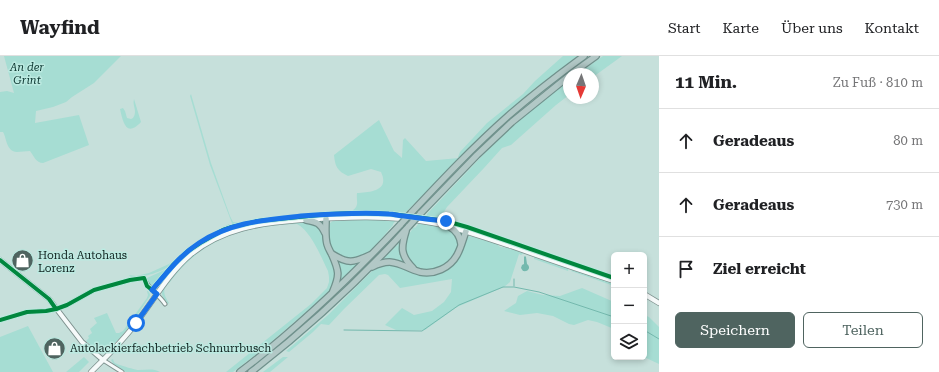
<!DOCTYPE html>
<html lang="de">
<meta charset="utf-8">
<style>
body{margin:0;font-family:"Roboto Serif",serif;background:#f6f6f6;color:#202124}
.controls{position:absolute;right:12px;bottom:12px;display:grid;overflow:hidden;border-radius:6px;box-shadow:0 2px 6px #0003}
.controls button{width:36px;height:36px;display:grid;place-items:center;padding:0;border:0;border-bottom:1px solid #e0e0e0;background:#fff;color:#202124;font:20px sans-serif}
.compass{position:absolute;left:563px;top:12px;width:36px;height:36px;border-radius:50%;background:#fff;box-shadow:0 2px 6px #0003;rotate:182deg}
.stop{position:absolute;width:12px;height:12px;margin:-9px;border:3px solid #1a73e8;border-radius:50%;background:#fff}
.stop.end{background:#1a73e8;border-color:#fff;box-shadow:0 1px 4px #0008}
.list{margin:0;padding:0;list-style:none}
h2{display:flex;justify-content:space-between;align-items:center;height:52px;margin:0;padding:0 16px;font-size:17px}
h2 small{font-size:13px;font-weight:400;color:#757577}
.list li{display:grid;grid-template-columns:26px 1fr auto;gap:12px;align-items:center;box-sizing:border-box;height:64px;padding:0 16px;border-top:1px solid #e0e0e0}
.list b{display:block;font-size:15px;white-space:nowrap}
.list em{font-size:13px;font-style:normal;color:#757577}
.actions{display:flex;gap:8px;padding:12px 16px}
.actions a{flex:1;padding:9px 0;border:1px solid #4f6460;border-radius:6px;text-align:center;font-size:14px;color:#4f6460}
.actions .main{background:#4f6460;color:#fff}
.icon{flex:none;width:22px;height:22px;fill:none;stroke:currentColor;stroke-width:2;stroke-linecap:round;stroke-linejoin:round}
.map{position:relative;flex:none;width:659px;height:316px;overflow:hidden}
header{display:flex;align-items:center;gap:24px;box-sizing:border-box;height:56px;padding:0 20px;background:#fff;border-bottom:1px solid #e0e0e0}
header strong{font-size:19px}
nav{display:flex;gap:22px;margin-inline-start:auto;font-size:14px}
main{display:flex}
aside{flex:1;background:#fff}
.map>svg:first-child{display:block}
</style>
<header>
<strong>Wayfind</strong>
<nav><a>Start</a><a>Karte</a><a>Über uns</a><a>Kontakt</a></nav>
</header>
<main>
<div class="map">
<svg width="659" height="316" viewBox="0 0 659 316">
<rect width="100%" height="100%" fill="#c6e0db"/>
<g fill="#a6ddd3">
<path d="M 4,0 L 121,0 L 94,27 L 72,41 L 66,46 L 53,51 L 36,55 L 35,67 L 79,59 L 89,89 L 43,107 C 36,107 34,100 30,95 C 26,95 21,96 17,96 C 6,95 7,83 3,76 L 0,76 L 0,36 L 7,35 L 14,37 Z"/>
<path d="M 563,0 L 578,0 L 535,32 L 490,71 L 405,157 L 404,156 L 401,160 L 391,157 L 361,156 L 322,158 L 260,164 L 233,170 L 210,109 L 190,40 L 191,38 L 211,107 L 230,160 L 233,166 C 241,168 255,163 264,162 C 293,158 322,157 352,155 C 360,149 356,146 357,137 C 370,136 390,135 381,116 L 371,113 L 348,120 C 337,115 335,110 334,99 L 375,67 L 379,64 L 394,95 L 402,102 L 403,84 L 405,82 L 426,105 L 459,102 L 458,101 L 460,96 L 487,67 L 523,38 L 535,25 Z"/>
<polygon points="603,0 622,0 593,21 593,18 578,18"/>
<polygon points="569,25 569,39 556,49 511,89 502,92 484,112 447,151 442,159 442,161 444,163 466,168 466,170 444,164 424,162 427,159 427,158 483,99 510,73 529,56"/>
<path d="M 134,43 L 141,66 C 126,82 123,66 120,53 L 123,52 L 125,55 L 127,62 L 131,63 L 133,62 C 138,55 132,50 134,43 Z"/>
<path d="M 375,163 L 396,164 L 393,168 L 393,169 C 387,176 371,196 363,200 C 340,211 322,190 330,167 L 333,165 Z"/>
<path d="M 282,167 L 312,167 L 317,169 L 322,175 L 325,193 L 334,207 L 337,215 L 331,233 L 313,250 L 264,292 L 233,316 L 226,316 L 311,248 L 327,232 L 329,226 L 329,221 L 328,215 C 321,201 311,175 297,168 C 248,170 205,181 174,221 C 165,233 160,233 169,247 L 168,248 C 165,244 161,240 162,235 L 175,216 L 196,196 L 215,184 L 249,172 Z"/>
<polygon points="419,167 439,170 455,177 459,187 453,202 440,212 426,215 414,211 409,207 403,191 406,182 414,171 415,172"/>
<path d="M 229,168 L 230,171 C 217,177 205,182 194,190 C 186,195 180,202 173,208 C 162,216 144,221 132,222 L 129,219 L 136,220 L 149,217 L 169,208 L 175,204 L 185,194 L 197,186 Z"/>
<polygon points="468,169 605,216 614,219 614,221 468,171"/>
<polygon points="468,172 539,196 540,197 470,174 468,173"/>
<path d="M 231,173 L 230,174 L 184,202 L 174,211 L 159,230 L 155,232 C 175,207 198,181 231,173 Z"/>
<polygon points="470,180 496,187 500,191 509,192 531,199 530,199 524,197 521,199 519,198 510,226 504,231 457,251 425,274 396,274 385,269 402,252 414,259 432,255 444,246 451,236 452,223 400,232 388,219 385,218 379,219 344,253 329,269 321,268 313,276 289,296 286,295 328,259 374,213 389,207 421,219 434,218 444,215 468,181"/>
<polygon points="400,184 402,185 408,210 381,205 396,190 397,190"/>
<polygon points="534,199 569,212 568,215 534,203"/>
<polygon points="336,201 360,205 350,216 349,215 347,218 339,226"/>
<polygon points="169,212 154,231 151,231 147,223 147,222"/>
<polygon points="573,213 614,227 614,230 571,215"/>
<polygon points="582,232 614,246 614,273 597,266 588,264 574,269 569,268 553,260 537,257 520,259 504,255 516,247 518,240 527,235 543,239 560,240"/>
<polygon points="147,235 148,235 150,238 150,240 130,270 120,282 105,296 102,297 97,295 86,285 89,282 88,280 92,277 90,273 97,267 94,262 107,257 116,277 119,277 123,275 147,242 148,239"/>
<polygon points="644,259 649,261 659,271 659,308 644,301"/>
<polygon points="28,270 53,316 0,316 0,281"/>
<polygon points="84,301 89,306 79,316 66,316"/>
<polygon points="283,301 288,301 270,316 263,316"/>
<path d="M 113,303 C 114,306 114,307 117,308 C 119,309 136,314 138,314 C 146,314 153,312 160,316 L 126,316 L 114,309 L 111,304 Z"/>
</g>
<path fill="#74b9ae" d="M 525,200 L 526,201 L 527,208 C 531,211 529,216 523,215 L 521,212 L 522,209 L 524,208 L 524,201 Z"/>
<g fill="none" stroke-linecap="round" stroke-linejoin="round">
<g stroke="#74b9ae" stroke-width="1">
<polyline points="514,230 514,223"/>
<polyline points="344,274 422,275 459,249 503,231 514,231 539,236 614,261"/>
<polyline points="644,274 659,283"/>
</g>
<defs>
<g id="minor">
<path d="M 0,264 L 27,256 L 46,255 L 56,253 L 67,249 L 94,234 L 130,224 L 144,222 C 149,235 158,237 165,248"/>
<polyline points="103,304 122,316"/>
</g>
<polyline id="tertiary" points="0,204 49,243 82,286 103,304"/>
<g id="secondary">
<polyline points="644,238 659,247"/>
<path d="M 91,316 C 107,300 123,285 136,267 C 154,244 168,218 190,199 C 222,172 261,167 300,164 C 345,161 389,159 433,167 C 460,172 485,182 511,190 C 545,202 580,214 614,225"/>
</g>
<g id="motorway">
<polyline points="571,18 596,0"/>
<path d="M 411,157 C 442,124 473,91 508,60 C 532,39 558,19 584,0"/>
<polyline points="420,158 477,99 512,66 569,20"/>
<path d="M 326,163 C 326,171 325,180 327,188 C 328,192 330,195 332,199 C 339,215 340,219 333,235"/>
<path d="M 306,164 C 317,166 320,167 325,177"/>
<path d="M 450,171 C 457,175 460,180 461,188"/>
<path d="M 406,175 C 401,191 400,199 413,212"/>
<path d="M 332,198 C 348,208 353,207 370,199"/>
<path d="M 372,211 C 394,200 400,210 420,216 C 434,219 450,212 457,199 C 461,192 463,183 466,175"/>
<path d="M 240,316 C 298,272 351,221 401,168"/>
<path d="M 251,316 C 308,272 361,223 409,170"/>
</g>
</defs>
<use href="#minor" stroke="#7e918e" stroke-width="5"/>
<use href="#tertiary" stroke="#7e918e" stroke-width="6"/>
<use href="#secondary" stroke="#7e918e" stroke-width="6"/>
<use href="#motorway" stroke="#70918c" stroke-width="8"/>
<use href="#minor" stroke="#f6fafa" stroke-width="3"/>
<use href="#tertiary" stroke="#f6fafa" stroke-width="4"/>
<use href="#secondary" stroke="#f6fafa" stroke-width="4.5"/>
<use href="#motorway" stroke="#b2c8c6" stroke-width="5.5"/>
<defs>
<g id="motorway-bridge">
<polyline points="401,168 411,157"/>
<polyline points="409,170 420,158"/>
</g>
</defs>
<use href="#motorway-bridge" stroke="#70918c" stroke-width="8" stroke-linecap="butt"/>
<use href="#motorway-bridge" stroke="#b2c8c6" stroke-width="5.5"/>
<defs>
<g id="cycleway">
<polyline points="0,204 49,243 56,253"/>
<polyline points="0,264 27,256 46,255 56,253 67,249 94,234 130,224 144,222 147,230 152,234 173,209 188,195 200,187 223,174 232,171 258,165 329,158 359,157 391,158 446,165 467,171 614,222"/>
</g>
</defs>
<use href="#cycleway" stroke="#bceae1" stroke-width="6"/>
<use href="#cycleway" stroke="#00873e" stroke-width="4"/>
</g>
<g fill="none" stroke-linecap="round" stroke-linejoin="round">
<path stroke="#1a73e8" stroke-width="5" d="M 136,267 L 157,238 L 152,234 C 167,217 179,200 199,187 C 231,166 264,164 301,160 C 330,158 359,156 389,158 C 394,158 399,160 404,160 C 418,162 432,164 446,165"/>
</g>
<defs>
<symbol id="shop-disc" viewBox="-11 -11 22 22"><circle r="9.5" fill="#4f6460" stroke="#bceae1"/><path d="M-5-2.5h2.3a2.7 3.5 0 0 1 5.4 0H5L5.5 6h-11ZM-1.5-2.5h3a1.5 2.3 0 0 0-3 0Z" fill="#fff"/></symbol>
</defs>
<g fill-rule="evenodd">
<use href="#shop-disc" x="10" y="192" width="25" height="25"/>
<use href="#shop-disc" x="42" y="280" width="25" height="25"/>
</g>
<g text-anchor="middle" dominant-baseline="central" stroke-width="3" stroke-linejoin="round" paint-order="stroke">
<g font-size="11" font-style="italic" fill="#0d3731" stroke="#bceae1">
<text x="27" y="11">An der<tspan x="27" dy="13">Grint</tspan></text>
</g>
<g font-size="11" fill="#0f211e" stroke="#bceae1" text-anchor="start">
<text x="38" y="199">Honda Autohaus<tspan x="38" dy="13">Lorenz</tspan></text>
<text x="70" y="292">Autolackierfachbetrieb Schnurrbusch</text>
</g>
</g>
</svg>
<div class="controls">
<button>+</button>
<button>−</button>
<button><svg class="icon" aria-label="layers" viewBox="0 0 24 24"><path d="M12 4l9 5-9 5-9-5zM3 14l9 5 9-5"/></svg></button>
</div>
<svg class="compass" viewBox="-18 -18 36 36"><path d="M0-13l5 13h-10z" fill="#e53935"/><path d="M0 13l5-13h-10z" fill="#757577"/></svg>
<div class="stop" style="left:136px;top:267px"></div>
<div class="stop end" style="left:446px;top:165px"></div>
</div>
<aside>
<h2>11 Min.<small>Zu Fuß · 810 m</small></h2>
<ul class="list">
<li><svg class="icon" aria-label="ahead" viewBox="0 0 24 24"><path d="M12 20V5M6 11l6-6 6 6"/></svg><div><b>Geradeaus</b></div><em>80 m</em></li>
<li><svg class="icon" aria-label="ahead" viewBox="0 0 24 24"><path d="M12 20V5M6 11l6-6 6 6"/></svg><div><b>Geradeaus</b></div><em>730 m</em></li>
<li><svg class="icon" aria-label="arrive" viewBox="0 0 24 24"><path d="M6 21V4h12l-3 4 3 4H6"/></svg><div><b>Ziel erreicht</b></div></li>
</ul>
<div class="actions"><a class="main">Speichern</a><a>Teilen</a></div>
</aside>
</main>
